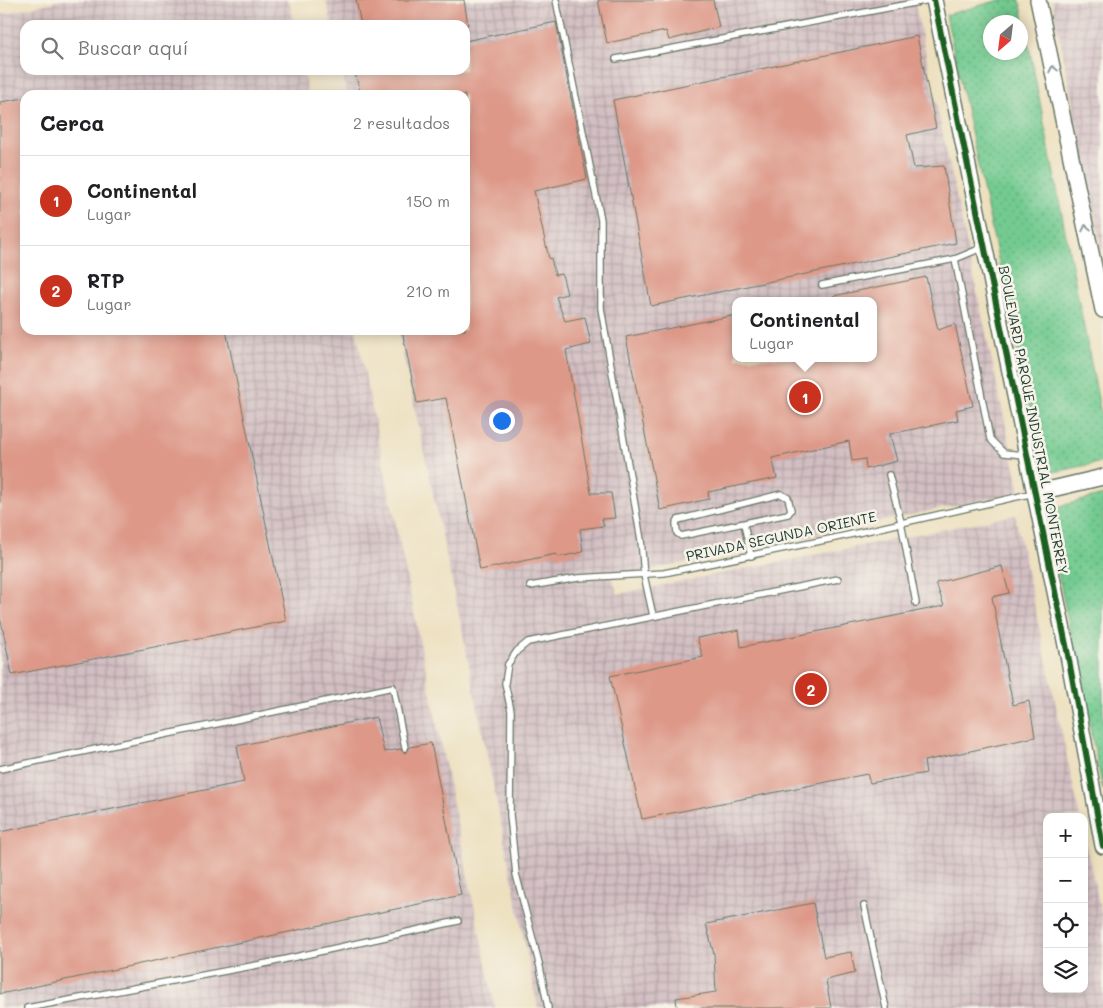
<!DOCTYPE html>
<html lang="es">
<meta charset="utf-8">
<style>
body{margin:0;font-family:Mali,sans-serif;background:#f6f6f6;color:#202124}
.controls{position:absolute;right:15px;bottom:15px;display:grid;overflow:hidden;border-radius:10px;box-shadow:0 2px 12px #0003}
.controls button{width:45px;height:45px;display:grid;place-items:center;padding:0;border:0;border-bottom:1px solid #e0e0e0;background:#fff;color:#202124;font:25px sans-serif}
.compass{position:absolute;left:983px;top:15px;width:45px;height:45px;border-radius:50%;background:#fff;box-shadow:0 2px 12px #0003;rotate:208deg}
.you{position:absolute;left:501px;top:420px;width:18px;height:18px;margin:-12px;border:4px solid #fff;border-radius:50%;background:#1a73e8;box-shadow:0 0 0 8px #1a73e833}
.badge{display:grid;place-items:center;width:32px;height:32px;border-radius:50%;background:#c8321e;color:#fff;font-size:16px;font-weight:700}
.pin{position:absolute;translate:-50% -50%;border:2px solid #fff;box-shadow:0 1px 5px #0006}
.popup{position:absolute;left:732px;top:297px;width:145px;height:65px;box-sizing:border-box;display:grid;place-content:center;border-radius:10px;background:#fff;filter:drop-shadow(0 1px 4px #0005);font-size:16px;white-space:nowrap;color:#757577}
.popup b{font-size:19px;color:#202124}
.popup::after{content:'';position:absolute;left:50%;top:100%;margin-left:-10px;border:10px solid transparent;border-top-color:#fff}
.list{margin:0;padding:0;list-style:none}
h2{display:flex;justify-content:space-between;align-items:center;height:65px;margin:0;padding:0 20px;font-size:21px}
h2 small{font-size:16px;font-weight:400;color:#757577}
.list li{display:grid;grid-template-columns:32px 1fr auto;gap:15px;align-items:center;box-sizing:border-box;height:90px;padding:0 20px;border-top:1px solid #e0e0e0}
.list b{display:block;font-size:19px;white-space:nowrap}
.list p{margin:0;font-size:16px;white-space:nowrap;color:#757577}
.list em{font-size:16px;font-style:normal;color:#757577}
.icon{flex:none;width:28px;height:28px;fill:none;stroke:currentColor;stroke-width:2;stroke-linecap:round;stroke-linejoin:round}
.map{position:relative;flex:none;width:1103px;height:1008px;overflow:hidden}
.search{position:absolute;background:#fff;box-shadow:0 2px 12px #0003;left:20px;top:20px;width:450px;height:55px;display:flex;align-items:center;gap:12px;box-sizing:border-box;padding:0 18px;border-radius:15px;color:#757577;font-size:19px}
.panel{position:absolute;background:#fff;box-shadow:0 2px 12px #0003;left:20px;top:90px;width:450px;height:245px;border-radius:15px}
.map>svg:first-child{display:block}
</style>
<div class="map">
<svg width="1103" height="1008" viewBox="0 0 1103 1008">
<defs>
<pattern id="industrial-grid" width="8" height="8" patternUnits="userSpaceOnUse" patternTransform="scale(1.25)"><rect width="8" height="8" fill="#d2bec2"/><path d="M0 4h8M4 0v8" fill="none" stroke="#aa9c9e"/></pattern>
<pattern id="grass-dots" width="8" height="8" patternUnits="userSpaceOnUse" patternTransform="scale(1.25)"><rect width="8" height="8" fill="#73cb91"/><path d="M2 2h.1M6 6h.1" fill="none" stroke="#5ea677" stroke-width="1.8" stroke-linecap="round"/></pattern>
</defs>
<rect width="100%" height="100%" fill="#f7f3e8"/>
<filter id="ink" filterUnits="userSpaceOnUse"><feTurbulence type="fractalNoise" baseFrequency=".02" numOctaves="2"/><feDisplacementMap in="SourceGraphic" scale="10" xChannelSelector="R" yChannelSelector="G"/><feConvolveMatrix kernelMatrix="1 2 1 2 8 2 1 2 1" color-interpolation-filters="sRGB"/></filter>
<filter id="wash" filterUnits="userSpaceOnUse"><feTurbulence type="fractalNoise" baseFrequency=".0096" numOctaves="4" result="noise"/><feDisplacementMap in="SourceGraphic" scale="20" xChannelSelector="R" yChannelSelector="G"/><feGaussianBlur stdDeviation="1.12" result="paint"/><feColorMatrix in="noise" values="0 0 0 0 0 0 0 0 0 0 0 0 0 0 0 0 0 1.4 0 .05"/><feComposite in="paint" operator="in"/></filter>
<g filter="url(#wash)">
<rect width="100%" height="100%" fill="#ede0bf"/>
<g fill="url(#industrial-grid)" fill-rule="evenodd">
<polygon points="62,0 289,0 294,25 25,25 25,70 303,70 308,95 25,95 25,330 356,330 495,1008 0,1008 0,15"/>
<path d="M 326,0 L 914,0 L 1020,492 L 612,578 L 618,594 L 1015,515 L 1080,817 L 1047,817 L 1047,989 L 1084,989 L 1084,837 L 1103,922 L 1103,1008 L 538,1008 L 458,610 L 398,330 L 465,330 L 465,95 L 347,95 L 342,70 L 465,70 L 465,25 L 332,25 ZM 736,301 L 874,301 L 874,358 L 736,358 Z"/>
<polygon points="1052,0 1103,0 1103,256"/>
</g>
<g fill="url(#grass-dots)" stroke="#498462" fill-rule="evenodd">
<path d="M 1000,0 L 1020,0 L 1103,424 L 1103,462 L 1044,474 L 946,15 ZM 990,22 L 1020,22 L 1020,52 L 990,52 Z"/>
<polygon points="1103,495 1103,790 1045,510"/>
</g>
<g id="blocks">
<g fill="#dd9888">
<polygon points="356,0 464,0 468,25 361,25"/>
<polygon points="598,0 713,0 719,27 669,40 666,31 607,43"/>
<polygon points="556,22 587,179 534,191 549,259 551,258 555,275 562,274 567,294 556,297 565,321 585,317 591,344 566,350 591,493 611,493 615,518 602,519 604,526 580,529 583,552 559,557 556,554 480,570 446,398 417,403 402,330 465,330 465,95 375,95 374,92 361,95 355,73 369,70 465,70 465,41"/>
<polygon points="917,36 936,128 907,135 914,168 944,166 956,243 651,306 613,100"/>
<polygon points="25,98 25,330 226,330 286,621 12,675 0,616 0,102"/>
<polygon points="926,277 938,330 955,324 973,406 956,410 958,420 890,434 897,461 866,469 865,459 852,461 849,441 772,458 777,478 708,492 709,499 660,510 626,337 736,315 736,358 874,358 874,301 834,301 833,296"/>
<polygon points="1002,566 1009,593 992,597 1013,705 1029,701 1035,737 924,761 926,773 870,783 867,774 642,819 610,676 703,657 697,638 739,630 741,647 944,606 936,583"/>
<polygon points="376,717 384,752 400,749 405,753 410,747 431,743 461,895 0,994 0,832 244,782 237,746"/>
<polygon points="813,903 824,957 851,952 855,973 826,980 831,1008 677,1008 676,998 716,992 714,954 706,924"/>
</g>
</g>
</g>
<g filter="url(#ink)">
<use href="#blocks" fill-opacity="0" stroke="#677665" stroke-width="1"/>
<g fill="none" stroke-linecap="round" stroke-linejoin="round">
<defs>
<g id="service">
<polyline points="556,0 601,220 601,308 641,540 644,575 653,616"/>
<polyline points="616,59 930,0"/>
<polyline points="984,247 955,259 990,439 1004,453 1025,455"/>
<polyline points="822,285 955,259"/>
<polyline points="889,475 901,522 916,603"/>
<polygon points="781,494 788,498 791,510 788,514 681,536 677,533 676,523 678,520"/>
<polyline points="744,524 751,556"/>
<polyline points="530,586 578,578 664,573 835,538 1034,493"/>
<polyline points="0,769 393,687 405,748"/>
<polyline points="864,906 886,1008"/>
<polyline points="27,1008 268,963 458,921"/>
<polyline points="548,1008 540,967 516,874 510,815 511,711 505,683 508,664 517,651 528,642 838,579"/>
</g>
<g id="tertiary">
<polyline points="934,0 1068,655 1103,846"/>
<polyline points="1038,0 1103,310"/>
<polyline points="1035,493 1103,477"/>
</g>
</defs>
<use href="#service" stroke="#677665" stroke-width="8"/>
<use href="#tertiary" stroke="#677665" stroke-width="18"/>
<use href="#service" stroke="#fff" stroke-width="5.5"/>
<use href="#tertiary" stroke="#fff" stroke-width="15"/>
<defs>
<polyline id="cycleway" points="934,0 1068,655 1103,846"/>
</defs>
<use href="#cycleway" stroke="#f7f3e8" stroke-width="9"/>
<use href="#cycleway" stroke="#1b5e20" stroke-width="6"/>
</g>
<defs><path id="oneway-chevron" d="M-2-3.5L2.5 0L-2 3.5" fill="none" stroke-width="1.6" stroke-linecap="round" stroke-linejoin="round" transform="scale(1.25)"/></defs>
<g stroke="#8f9e9a">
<use href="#oneway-chevron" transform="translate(1053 69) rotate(-102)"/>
<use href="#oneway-chevron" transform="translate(1086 228) rotate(-102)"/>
</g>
</g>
<g text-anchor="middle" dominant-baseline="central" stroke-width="5" stroke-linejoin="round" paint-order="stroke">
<g font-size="14" fill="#1f3d34" stroke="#f7f3e8">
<text transform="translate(1034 420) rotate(79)">BOULEVARD PARQUE INDUSTRIAL MONTERREY</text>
<text transform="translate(781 536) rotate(-12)">PRIVADA SEGUNDA ORIENTE</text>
</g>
</g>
</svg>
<div class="controls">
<button>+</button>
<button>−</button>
<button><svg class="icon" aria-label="locate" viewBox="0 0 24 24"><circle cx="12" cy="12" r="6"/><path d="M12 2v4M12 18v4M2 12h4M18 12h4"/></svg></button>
<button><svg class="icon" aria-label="layers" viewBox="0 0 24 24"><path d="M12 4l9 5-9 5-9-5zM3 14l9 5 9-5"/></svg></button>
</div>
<svg class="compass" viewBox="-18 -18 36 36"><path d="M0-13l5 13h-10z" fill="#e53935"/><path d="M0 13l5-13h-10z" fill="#757577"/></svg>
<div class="you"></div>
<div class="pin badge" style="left:805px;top:397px">1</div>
<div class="popup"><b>Continental</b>Lugar</div>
<div class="pin badge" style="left:811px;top:689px">2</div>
<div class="search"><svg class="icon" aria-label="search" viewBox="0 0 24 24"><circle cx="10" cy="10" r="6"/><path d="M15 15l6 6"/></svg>Buscar aquí</div>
<section class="panel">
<h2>Cerca<small>2 resultados</small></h2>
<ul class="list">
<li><span class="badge">1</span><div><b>Continental</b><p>Lugar</p></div><em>150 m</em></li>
<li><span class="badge">2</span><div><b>RTP</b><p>Lugar</p></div><em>210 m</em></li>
</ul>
</section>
</div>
